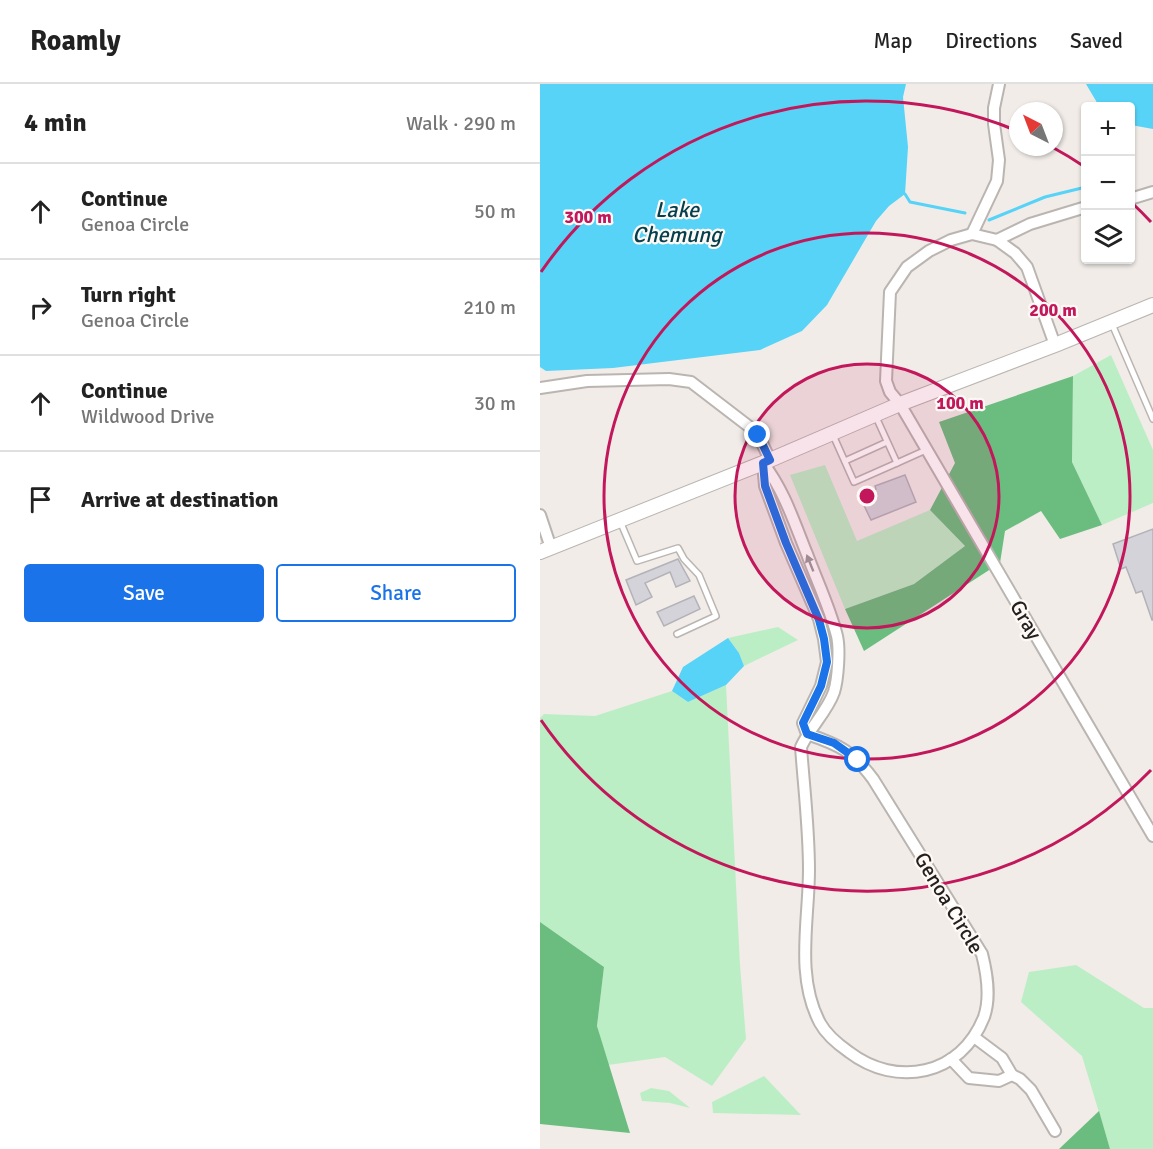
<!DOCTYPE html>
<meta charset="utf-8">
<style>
body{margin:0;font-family:Signika,sans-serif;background:#f2f2f2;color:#222}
.controls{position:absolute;right:18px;top:18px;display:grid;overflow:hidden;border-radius:6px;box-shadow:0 2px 4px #0004}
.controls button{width:54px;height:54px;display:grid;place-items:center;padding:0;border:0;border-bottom:2px solid #e0e0e0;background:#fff;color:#222;font:30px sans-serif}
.compass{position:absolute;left:469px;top:18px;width:54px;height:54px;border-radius:50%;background:#fff;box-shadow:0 2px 4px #0004;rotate:318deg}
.stop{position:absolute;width:18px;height:18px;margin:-14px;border:4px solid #1a73e8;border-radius:50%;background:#fff}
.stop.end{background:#1a73e8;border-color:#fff;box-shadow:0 2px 6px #0008}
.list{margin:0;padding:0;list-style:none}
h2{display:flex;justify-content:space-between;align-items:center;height:78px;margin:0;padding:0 24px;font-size:26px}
h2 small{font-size:20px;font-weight:400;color:#767676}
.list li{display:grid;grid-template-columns:39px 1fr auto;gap:18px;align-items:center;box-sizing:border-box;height:96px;padding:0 24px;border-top:2px solid #e0e0e0}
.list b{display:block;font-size:22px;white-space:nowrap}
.list p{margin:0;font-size:20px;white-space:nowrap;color:#767676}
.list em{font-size:20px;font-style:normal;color:#767676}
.actions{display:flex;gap:12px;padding:18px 24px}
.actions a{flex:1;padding:14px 0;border:2px solid #1a73e8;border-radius:6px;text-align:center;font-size:21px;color:#1a73e8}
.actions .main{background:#1a73e8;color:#fff}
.icon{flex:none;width:33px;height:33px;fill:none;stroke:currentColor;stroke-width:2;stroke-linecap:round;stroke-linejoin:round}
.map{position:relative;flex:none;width:613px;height:1065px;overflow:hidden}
header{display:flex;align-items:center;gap:36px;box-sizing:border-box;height:84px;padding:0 30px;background:#fff;border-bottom:2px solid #e0e0e0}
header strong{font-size:28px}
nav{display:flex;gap:33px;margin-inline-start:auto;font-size:21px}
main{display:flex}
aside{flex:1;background:#fff}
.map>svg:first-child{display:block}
</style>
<header>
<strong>Roamly</strong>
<nav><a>Map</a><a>Directions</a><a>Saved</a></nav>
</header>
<main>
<aside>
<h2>4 min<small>Walk · 290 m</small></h2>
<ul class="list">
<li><svg class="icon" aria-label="ahead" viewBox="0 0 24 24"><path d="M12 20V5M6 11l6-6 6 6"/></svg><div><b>Continue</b><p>Genoa Circle</p></div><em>50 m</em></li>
<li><svg class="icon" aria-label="right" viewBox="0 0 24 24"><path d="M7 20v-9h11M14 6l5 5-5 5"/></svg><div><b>Turn right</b><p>Genoa Circle</p></div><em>210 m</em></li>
<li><svg class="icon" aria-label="ahead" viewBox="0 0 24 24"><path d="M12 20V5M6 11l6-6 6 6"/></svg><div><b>Continue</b><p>Wildwood Drive</p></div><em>30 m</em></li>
<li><svg class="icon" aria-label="arrive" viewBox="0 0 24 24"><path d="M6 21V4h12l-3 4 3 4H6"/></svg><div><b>Arrive at destination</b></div></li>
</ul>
<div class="actions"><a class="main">Save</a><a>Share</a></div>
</aside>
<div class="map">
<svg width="613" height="1065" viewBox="0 0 613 1065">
<rect width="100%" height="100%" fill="#f1ece8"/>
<g fill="#bceec5">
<polygon points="571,271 613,366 613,419 562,441 532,378 533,292"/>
<polygon points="285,381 317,457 390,426 425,462 374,500 305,525 250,391"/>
<polygon points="238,543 258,556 204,582 199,569 188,554"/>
<polygon points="186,601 200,881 206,955 172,1002 125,973 68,981 57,942 64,883 0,838 0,634 4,630 55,632 132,607 148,618"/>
<polygon points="536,881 604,924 613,924 613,1065 570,1065 542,972 481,918 489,888"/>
<polygon points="224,992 261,1031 173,1029 172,1018"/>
<polygon points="111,1004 129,1007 150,1024 130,1019 102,1017 100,1009"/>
</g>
<g fill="#6bbd7f">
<polygon points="533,292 532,378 562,441 520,455 501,427 465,447 460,479 324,567 305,525 374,500 425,462 390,426 415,379 399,338"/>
<polygon points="0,838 64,883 57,942 90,1049 0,1040"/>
<polygon points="559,1027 570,1065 519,1065"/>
</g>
<g fill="#56d3f7">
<polygon points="0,0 366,0 363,13 368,63 365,110 349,122 336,137 287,221 262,247 220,266 73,284 6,287 0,283"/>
<polygon points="546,0 613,0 613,45 591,41 590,22 559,22"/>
<polygon points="188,554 199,569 204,582 186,601 148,618 132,607 143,583"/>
</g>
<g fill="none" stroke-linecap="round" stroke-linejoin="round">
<g stroke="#56d3f7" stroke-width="3">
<polyline points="365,110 370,118 425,129"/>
<polyline points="449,136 505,113 546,103"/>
</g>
</g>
<g fill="#d3d3d9" stroke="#b3b2b8" stroke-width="1.5">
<polygon points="365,391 376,418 331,436 319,411 336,405 335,402"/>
<polygon points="613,445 613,536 612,536 602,507 596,509 586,483 581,485 573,460"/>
<polygon points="138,475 150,497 136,503 130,488 105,499 112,513 96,521 86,496"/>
<polygon points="154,512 160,525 124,542 117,528"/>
</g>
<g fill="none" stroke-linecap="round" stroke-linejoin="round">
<defs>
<g id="service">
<polyline points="572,240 613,335"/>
<polyline points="336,333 357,379 386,366"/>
<polyline points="293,351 314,398 357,379"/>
<polyline points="305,377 347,358"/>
<polyline points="80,437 97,477 138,464 144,475 159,491 176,532 137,550"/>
</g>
<g id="minor">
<polyline points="590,115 613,108"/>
<polyline points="546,123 490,140 457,156 432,150 411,156 389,167 367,183 350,208 346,297 350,308 360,320 613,752"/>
<polyline points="432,150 457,97 459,76 454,40 454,24 459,0"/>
<polyline points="457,156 475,169 487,183 515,261"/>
<polyline points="0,304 47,297 129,295 151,298 211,344 222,359 230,376"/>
<path d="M 223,379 L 225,402 L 246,459 L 279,535 L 284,555 L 287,578 L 281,602 L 263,639 L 267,650 C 300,661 312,667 333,695 L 442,870 C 447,890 451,913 444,933 C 421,992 356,1004 309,968 C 299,961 286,950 280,939 C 255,892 269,836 269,786 C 269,745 264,704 261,663 C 270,643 287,628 294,608 C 298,595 300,565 297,552 C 290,524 277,497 267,470 C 254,438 244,406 223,379"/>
<polyline points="0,431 11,464"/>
<polyline points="434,953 462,974 472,991 480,995 491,1006 515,1047"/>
<polyline points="411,975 429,994 459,997 472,991"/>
</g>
<polyline id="secondary" points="0,468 223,379 360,320 515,261 613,221"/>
</defs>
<use href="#service" stroke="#bab5b1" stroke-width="8"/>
<use href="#minor" stroke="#bab5b1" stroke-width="14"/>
<use href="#secondary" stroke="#bab5b1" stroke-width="16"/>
<use href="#service" stroke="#fff" stroke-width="5"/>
<use href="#minor" stroke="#fff" stroke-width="10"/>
<use href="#secondary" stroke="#fff" stroke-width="14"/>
</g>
<defs><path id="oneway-solid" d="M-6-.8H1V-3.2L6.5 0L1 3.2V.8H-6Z" transform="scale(1.5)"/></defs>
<use fill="#9c9b9b" href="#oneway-solid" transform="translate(270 479) rotate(-112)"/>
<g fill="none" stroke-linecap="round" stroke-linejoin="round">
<polyline stroke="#1a73e8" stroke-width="8" points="218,351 230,376 223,379 225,402 246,459 279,536 284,555 287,578 281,602 263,639 267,650 294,659 318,676"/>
</g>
<circle cx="327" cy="412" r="132" fill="#c2185b" fill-opacity=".12"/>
<g fill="none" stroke="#c2185b" stroke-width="3">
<circle cx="327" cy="412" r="132"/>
<circle cx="327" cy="412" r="263"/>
<path d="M611 686A395 395 0 0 1 1 636M1 188A395 395 0 0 1 475 46M512 63A395 395 0 0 1 545 83M591 118A395 395 0 0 1 611 138"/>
</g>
<g text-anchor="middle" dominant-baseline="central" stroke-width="4.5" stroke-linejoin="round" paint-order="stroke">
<g font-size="21" fill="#232120" stroke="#fef9f5">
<text transform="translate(486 536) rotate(60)">Gray</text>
<text transform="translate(409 819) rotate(59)">Genoa Circle</text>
</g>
<g font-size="22" font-style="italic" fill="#05404e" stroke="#fef9f5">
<text x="137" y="125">Lake<tspan x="137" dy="25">Chemung</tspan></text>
</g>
</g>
<circle cx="327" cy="412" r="9" fill="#c2185b" stroke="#fef9f5" stroke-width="3"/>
<g font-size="18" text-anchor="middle" font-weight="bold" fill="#c2185b" stroke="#fef9f5" stroke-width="4.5" stroke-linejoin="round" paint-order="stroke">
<text x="48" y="139">300 m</text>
<text x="513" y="232">200 m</text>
<text x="420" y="325">100 m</text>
</g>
</svg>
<div class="controls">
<button>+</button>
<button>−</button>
<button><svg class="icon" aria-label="layers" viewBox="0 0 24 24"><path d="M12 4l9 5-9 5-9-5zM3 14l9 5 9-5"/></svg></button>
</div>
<svg class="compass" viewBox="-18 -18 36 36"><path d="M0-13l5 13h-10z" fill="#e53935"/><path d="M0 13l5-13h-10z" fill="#767676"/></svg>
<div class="stop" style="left:318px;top:676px"></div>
<div class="stop end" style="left:218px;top:351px"></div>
</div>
</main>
